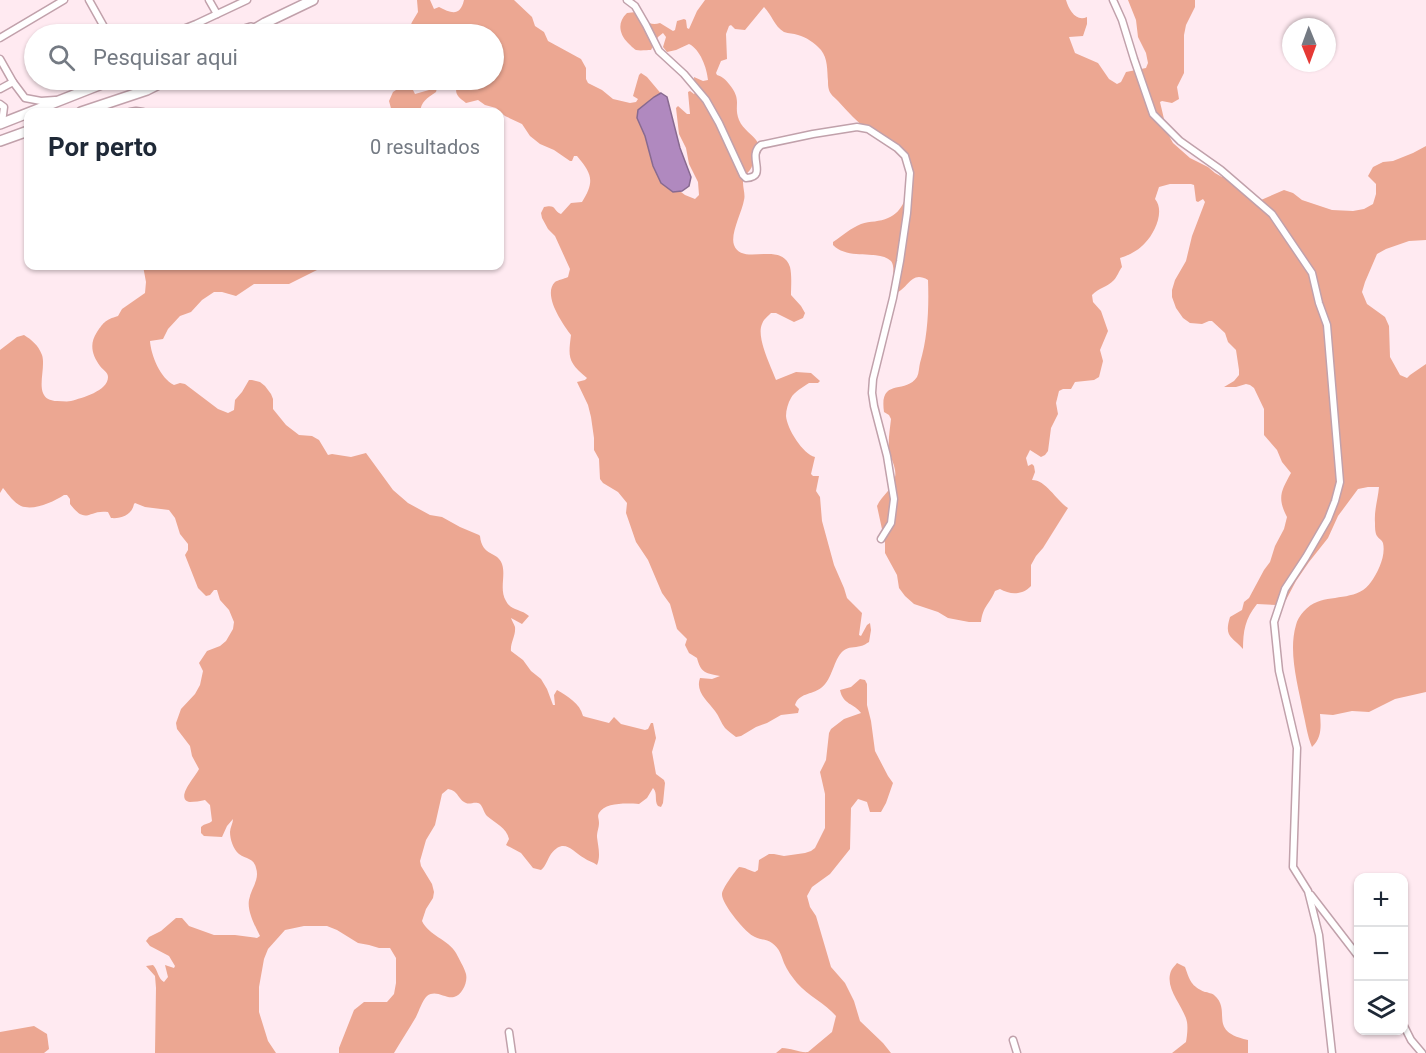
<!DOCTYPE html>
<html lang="pt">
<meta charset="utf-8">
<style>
body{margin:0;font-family:Roboto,sans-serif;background:#f2f2f3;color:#1f2937}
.controls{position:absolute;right:18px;bottom:18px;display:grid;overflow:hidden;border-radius:12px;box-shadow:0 2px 4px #0004}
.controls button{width:54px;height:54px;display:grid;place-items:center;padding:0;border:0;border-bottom:2px solid #e0e1e3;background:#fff;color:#1f2937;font:30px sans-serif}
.compass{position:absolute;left:1282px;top:18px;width:54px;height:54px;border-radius:50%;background:#fff;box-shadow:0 2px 4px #0004;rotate:179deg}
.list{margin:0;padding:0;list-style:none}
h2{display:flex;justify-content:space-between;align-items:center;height:78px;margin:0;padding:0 24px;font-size:26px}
h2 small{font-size:20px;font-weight:400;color:#747a83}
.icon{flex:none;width:33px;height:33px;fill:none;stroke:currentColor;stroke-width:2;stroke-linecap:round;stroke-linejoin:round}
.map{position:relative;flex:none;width:1426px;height:1053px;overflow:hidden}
.search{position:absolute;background:#fff;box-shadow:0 2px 4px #0004;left:24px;top:24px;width:480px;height:66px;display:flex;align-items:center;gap:15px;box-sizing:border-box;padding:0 21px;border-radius:33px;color:#747a83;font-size:22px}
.panel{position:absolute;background:#fff;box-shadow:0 2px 4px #0004;left:24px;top:108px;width:480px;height:162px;border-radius:12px}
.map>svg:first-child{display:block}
</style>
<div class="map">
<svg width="1426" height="1053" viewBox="0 0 1426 1053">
<rect width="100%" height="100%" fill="#ffeaf1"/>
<g fill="#eca792">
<path d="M 417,0 L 430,0 L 434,9 L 439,7 C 451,13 460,17 464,0 L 514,0 L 532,17 L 535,26 L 544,32 L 548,41 L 581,59 L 586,68 L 586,79 L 588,83 L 602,90 L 613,99 L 630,103 L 636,102 L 638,99 L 633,96 L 639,75 L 641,73 L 647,77 L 663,96 L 677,189 L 685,195 L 695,199 L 699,195 L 698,182 L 689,164 L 686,148 L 679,134 L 676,108 L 678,106 L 687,114 L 690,114 L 688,92 L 690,91 L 694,94 L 695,93 L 694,77 L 703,81 L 708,80 C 707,68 700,49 689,44 L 676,50 L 667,52 L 663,47 L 666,37 L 663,33 L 658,37 L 651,50 C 647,50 640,51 636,50 C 634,49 630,45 628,43 C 619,34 617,22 627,13 L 636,12 C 644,19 649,27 660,23 L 673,31 L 675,30 L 677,21 L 684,19 L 686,20 L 687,28 L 689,29 L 697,11 L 705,0 L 1066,0 C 1069,10 1076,22 1087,17 L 1087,24 L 1083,36 L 1069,37 L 1075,53 L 1098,63 L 1109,79 L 1117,84 L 1121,82 L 1126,72 L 1146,68 L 1148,63 L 1146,53 L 1138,37 L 1136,20 L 1128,0 L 1195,0 L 1195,7 L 1186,25 L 1184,35 L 1184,73 L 1177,87 L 1179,99 L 1172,103 L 1162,101 L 1160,102 L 1164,119 L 1163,125 L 1173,143 L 1190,158 L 1208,167 L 1215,173 L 1222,177 L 1226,176 L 1261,200 L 1284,190 L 1293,193 L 1302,200 L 1332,210 L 1353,211 L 1364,209 L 1373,204 L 1376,194 L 1376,184 L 1368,176 L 1373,167 L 1383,162 L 1393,161 L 1413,153 L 1426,146 L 1426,240 L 1409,241 L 1386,249 L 1377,254 L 1365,282 L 1362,292 L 1367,304 L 1385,317 L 1389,326 L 1390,357 L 1400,375 L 1407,378 L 1410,375 L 1426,364 L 1426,692 L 1395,699 L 1369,712 L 1352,711 L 1333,715 L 1320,714 C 1321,726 1322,738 1312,747 C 1307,735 1306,724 1303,712 C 1298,685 1288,652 1296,625 C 1298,616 1308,605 1317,602 C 1335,595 1359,600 1371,582 C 1378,572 1386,556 1383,543 C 1382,540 1379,539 1377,536 C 1375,533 1375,527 1375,523 C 1374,510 1378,499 1379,487 L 1368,487 L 1358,489 L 1338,516 L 1328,538 L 1309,562 L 1296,581 L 1286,600 L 1277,605 L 1257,604 C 1245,619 1243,631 1243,649 C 1231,636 1224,637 1230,617 L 1242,610 L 1244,602 L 1249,598 L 1264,570 L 1270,562 L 1275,546 L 1284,529 L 1287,517 C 1277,498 1281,491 1291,473 L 1282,462 L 1277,450 L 1264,435 L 1264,409 L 1254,388 L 1250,385 L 1246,384 L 1236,387 L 1224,387 L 1234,381 L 1239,375 L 1239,370 L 1236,350 L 1228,342 L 1225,333 L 1212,321 L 1209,321 L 1202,324 L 1190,323 L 1183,318 L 1176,308 L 1172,297 L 1172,290 L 1175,280 L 1186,261 L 1192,236 L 1205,202 L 1203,199 L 1198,202 L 1196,201 L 1194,185 L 1191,184 L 1170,184 L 1159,187 L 1155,199 C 1165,211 1155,233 1145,243 C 1138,251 1129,255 1120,258 L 1122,267 C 1119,271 1117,277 1114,280 C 1108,287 1098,288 1092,295 L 1093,302 L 1101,311 L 1108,331 L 1100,350 L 1103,361 L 1099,377 L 1094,380 L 1075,382 L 1071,389 L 1063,389 L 1059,391 L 1056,403 L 1058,414 L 1051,428 L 1048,451 L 1045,455 L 1041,457 L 1030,450 L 1026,458 L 1028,466 L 1032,464 L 1034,466 L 1035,472 L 1032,480 C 1046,480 1055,499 1068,508 L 1043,548 L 1036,556 L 1031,565 L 1031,586 C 1023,595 1010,595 1000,589 L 995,591 C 989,605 983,606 981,622 L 969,622 L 948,618 L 938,612 L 914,604 L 905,596 L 899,588 L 897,575 L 885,553 L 885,543 L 877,506 C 882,495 893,489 895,477 C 897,468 890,458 889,449 C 888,439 890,429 891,419 L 889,415 L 884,412 C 879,377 905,395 917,377 C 919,373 919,367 920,363 C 928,337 929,307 928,280 C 911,270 909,288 896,293 C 891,283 896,267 891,261 C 879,249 849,261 833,245 L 833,242 C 842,236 851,228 861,224 C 870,221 880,222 888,218 C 911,209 910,176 905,156 C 880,142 857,123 838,101 C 835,98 830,94 829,90 C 828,87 828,84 828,81 C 827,70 828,59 821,50 C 815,43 806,37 798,35 C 793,33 789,34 784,32 C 774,26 772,15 764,7 L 745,30 L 735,29 L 731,25 L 729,26 L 726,34 L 727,59 L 721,61 L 716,73 L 717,75 C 723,77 725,79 729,84 C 743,101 733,105 739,120 C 743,130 753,134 758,143 C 756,150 755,158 752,166 C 751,170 747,173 744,177 C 741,184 746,193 744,200 C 742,212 730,234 734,245 C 742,267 781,240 790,267 C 792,275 791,287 791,295 L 801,306 L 805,313 L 803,318 L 794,322 L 776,313 L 771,313 C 768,316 763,320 762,324 C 756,337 771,367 776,380 L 796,372 L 811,373 L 820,381 L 818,383 L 809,383 C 803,387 794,392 791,398 C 788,403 786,410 786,416 C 787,429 803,454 815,457 L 811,474 L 813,476 L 819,476 L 816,491 L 820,497 L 822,521 L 834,565 L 844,588 L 847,598 L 862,613 L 859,635 L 861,636 L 867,625 L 870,623 L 871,630 L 869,642 C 867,643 863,646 861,646 C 854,648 849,646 843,651 C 833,660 833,679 821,688 C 811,695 799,693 795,705 L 799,709 L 798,713 L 781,715 L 767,723 L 756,727 L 741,736 L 736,737 C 732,734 728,731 725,728 C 721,723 719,716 715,711 C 708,701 695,692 700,678 L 712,679 L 720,676 C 705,673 701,673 697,658 L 689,653 L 685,645 L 687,639 L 677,629 L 670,604 L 662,593 L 648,560 L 636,542 L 626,513 L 627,503 L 618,492 L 603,483 L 600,479 L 599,459 L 594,450 L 594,438 L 591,417 L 588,405 L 577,382 L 585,380 L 587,378 C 568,362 568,358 571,335 C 563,324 542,295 555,282 C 558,280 564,279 568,277 L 570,269 L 555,236 L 548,229 L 542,218 L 541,213 L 544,207 C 557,204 553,211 561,214 L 571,203 L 582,202 C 595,181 592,174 577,156 L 574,156 L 572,161 L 570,161 L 554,150 L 540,144 L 530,136 L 522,124 L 505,116 L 496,108 L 485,105 L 478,100 L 466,103 C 455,95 454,92 459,80 L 494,80 L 494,34 L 407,34 L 412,22 L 418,12 Z"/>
<path d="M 402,80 L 413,80 L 413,90 L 415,94 L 429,90 L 435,86 L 437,88 L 436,92 C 427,98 421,102 420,112 L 392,112 L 389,101 L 393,92 L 402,86 L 403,82 Z"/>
<path d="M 143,266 L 337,266 L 336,269 L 317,270 L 289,284 L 254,284 L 236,296 L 222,292 L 214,292 L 202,300 L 191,312 L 180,316 L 168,329 L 163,339 L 150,341 C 151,355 160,378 174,385 L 180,383 L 185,384 L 218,409 L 228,413 L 234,410 L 235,400 L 242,392 L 249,380 L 252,380 L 260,382 L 265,386 L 271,394 L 273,399 L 273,409 L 286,425 L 299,435 L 312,436 L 319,440 L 328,455 L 332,454 L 351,457 L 366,453 L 393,490 L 408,503 L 430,515 L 442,517 L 460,527 L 479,535 L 480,536 C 482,557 498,551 502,564 C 506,575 499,590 506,601 C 511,611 521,609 529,616 L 522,624 L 511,618 C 512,621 514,624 515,627 C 516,636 510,643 511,651 L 523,660 L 531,671 L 541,679 L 547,689 L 553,705 L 555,705 L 554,695 L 557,690 C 567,696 580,703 583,716 L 586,717 L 609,723 L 614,717 L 621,724 L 645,730 L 648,729 L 651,723 L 653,723 L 656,738 L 652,752 L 656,774 L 664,780 L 665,783 L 663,803 L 661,807 L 658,806 C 654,801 658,793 653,788 L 647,798 L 639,804 C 628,803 605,802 599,813 C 597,817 599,818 599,823 C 599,828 597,831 597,837 C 598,846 601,856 597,865 C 593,862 588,861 584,858 C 572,851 564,837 551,854 C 547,860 546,866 541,870 L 533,868 L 521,853 L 506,845 L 509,839 C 507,828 495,823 487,816 C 484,813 483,807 480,804 C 475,801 470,805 466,803 C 458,800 459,791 448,789 L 442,794 L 435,825 L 426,840 L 420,861 L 421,866 L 432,884 L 434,892 L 433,898 L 426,909 L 422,921 C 429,936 448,939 456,953 C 459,959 464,967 466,974 C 468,982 462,995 454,997 C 445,999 436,989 427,996 C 422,1001 419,1011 416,1017 C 409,1029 401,1041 394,1053 L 339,1053 L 339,1048 L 354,1010 L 364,1002 L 387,1002 L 394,994 L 396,983 L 396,958 L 390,948 L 379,948 L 369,945 L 358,943 L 337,930 L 327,926 L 304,926 L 285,930 L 268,949 L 264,959 L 259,987 L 259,1012 L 268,1041 L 276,1053 L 155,1053 L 156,988 L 155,976 L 146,966 L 153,965 C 158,970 158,979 164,982 L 168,977 L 165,965 L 174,968 L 175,966 L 169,956 L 150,946 L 146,941 L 149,937 L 161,931 L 176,918 L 182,918 L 189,926 L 214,935 L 235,935 L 257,938 L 260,936 C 255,926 247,911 249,900 C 251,888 260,880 256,868 C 254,858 246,859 239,854 C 233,849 230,839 230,832 C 230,828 233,823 233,819 L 227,826 L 222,837 L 204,836 L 201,833 L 201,827 C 205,823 209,824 212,821 L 210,805 L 205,800 C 201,801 194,802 190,802 C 174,799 196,776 199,769 L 192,756 L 190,746 L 177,729 L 176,723 L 181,709 L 195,694 L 200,685 L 203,671 L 199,663 L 207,651 L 220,646 L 226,641 L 233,629 L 234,622 L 229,610 L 220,600 L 217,590 L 214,590 L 210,595 L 206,596 L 198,588 L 185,555 L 188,550 L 188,544 L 180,534 L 175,518 L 169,510 L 145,507 L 135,503 L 134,504 C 132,515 121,519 111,518 L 108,512 C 88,509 87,526 70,504 L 70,499 L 67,495 L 64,495 C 53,502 34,511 21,506 C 14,503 8,494 3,488 L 0,493 L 0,350 L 17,337 L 24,335 C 32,340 38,345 42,355 C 47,370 31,400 57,401 C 62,401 67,402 71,401 C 82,398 108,391 108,377 C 108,372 103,370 100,366 C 92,355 89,344 97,332 C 104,322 105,320 118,316 L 122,309 L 145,293 L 146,282 Z"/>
<path d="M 860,679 L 865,680 L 867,684 L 867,705 L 871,721 L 875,751 L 888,776 L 893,783 L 886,803 L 881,812 L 870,812 L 867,802 L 858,799 L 851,808 L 850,849 L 830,874 L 812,887 L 807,896 L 810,907 L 816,916 L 831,967 L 845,983 L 854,1001 L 860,1021 L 883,1043 L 891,1053 L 776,1053 L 782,1048 C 791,1048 800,1053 808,1052 L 832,1032 L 836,1016 C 825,1003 808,996 797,983 C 792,977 787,970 784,963 C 781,955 780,949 772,943 C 767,939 761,940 755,937 C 746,934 721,903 722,894 C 722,889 735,871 739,867 C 745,867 750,871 755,872 L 758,870 L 759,860 L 769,854 L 774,854 L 784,856 L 805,853 L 811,851 L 815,848 L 825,828 L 825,794 L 820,772 L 826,760 L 829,733 L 831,729 L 844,719 L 861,713 C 854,703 843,705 840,690 L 851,687 Z"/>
<path d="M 1177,963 L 1185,967 C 1190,981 1191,986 1205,992 C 1207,992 1213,994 1214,995 C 1233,1011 1206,1031 1248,1040 L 1248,1053 L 1172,1053 L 1186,1042 C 1187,1036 1188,1028 1187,1022 C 1184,1006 1164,989 1171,971 C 1172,968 1175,966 1177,963 Z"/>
<polygon points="34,1026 47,1034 49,1049 44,1053 0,1053 0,1032"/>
</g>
<polygon fill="#b089bf" stroke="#886a90" stroke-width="1.5" points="661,93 667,97 680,148 691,177 689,186 682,191 673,192 661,183 653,166 645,136 637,118 638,110 654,97"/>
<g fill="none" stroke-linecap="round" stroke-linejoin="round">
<defs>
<g id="minor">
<polyline points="89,0 108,34"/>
<polyline points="209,0 217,14"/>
<path d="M 627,0 L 635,6 L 646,25 L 659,51 L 684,74 L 706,100 L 719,123 L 743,175 L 746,178 C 769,177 746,156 761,145 L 813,134 L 857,127 L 868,129 L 897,148 L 905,156 L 910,173 L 907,213 L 900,261 L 893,298 L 873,379 L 872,393 L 874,406 L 887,456 L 894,499 L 891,523 L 881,539"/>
<polyline points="1113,0 1122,20 1134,59 1153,114 1180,141 1221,170 1272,214 1312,273 1319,303 1327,325 1340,482 1335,501 1328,519 1306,557 1285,589 1274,622 1279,671 1297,748 1293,867 1308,891 1319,935 1332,1053"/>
<polyline points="171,34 196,24 247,0"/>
<polyline points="0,38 64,0"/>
<polyline points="0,59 13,82 25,98 41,101 55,100"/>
<polyline points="0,89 13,82"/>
<polyline points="0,104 4,107 2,123"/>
<polyline points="130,112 136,111 143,112"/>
<polyline points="1311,895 1358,956"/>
<polyline points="1404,1026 1411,1040 1422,1053"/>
<polyline points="509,1032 512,1053"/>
<polyline points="1013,1040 1017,1053"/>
</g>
<g id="primary">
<polyline points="232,34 251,28"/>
<polyline points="246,34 265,23 313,0"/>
<polyline points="81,112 147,90 167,80"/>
<polyline points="0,124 112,80"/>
<polyline points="0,141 28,131"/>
</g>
</defs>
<use href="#minor" stroke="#c1a1ab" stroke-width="9"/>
<use href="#primary" stroke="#c1a1ab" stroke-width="12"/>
<use href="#minor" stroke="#fff" stroke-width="6"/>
<use href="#primary" stroke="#fff" stroke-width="9"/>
</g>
</svg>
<div class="controls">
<button>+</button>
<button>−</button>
<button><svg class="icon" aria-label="layers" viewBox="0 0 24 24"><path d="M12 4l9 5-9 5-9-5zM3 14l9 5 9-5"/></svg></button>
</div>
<svg class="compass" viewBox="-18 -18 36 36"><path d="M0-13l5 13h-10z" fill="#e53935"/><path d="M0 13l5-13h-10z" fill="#747a83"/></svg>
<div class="search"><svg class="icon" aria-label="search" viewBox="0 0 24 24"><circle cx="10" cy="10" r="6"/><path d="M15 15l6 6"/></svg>Pesquisar aqui</div>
<section class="panel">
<h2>Por perto<small>0 resultados</small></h2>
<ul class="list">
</ul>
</section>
</div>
